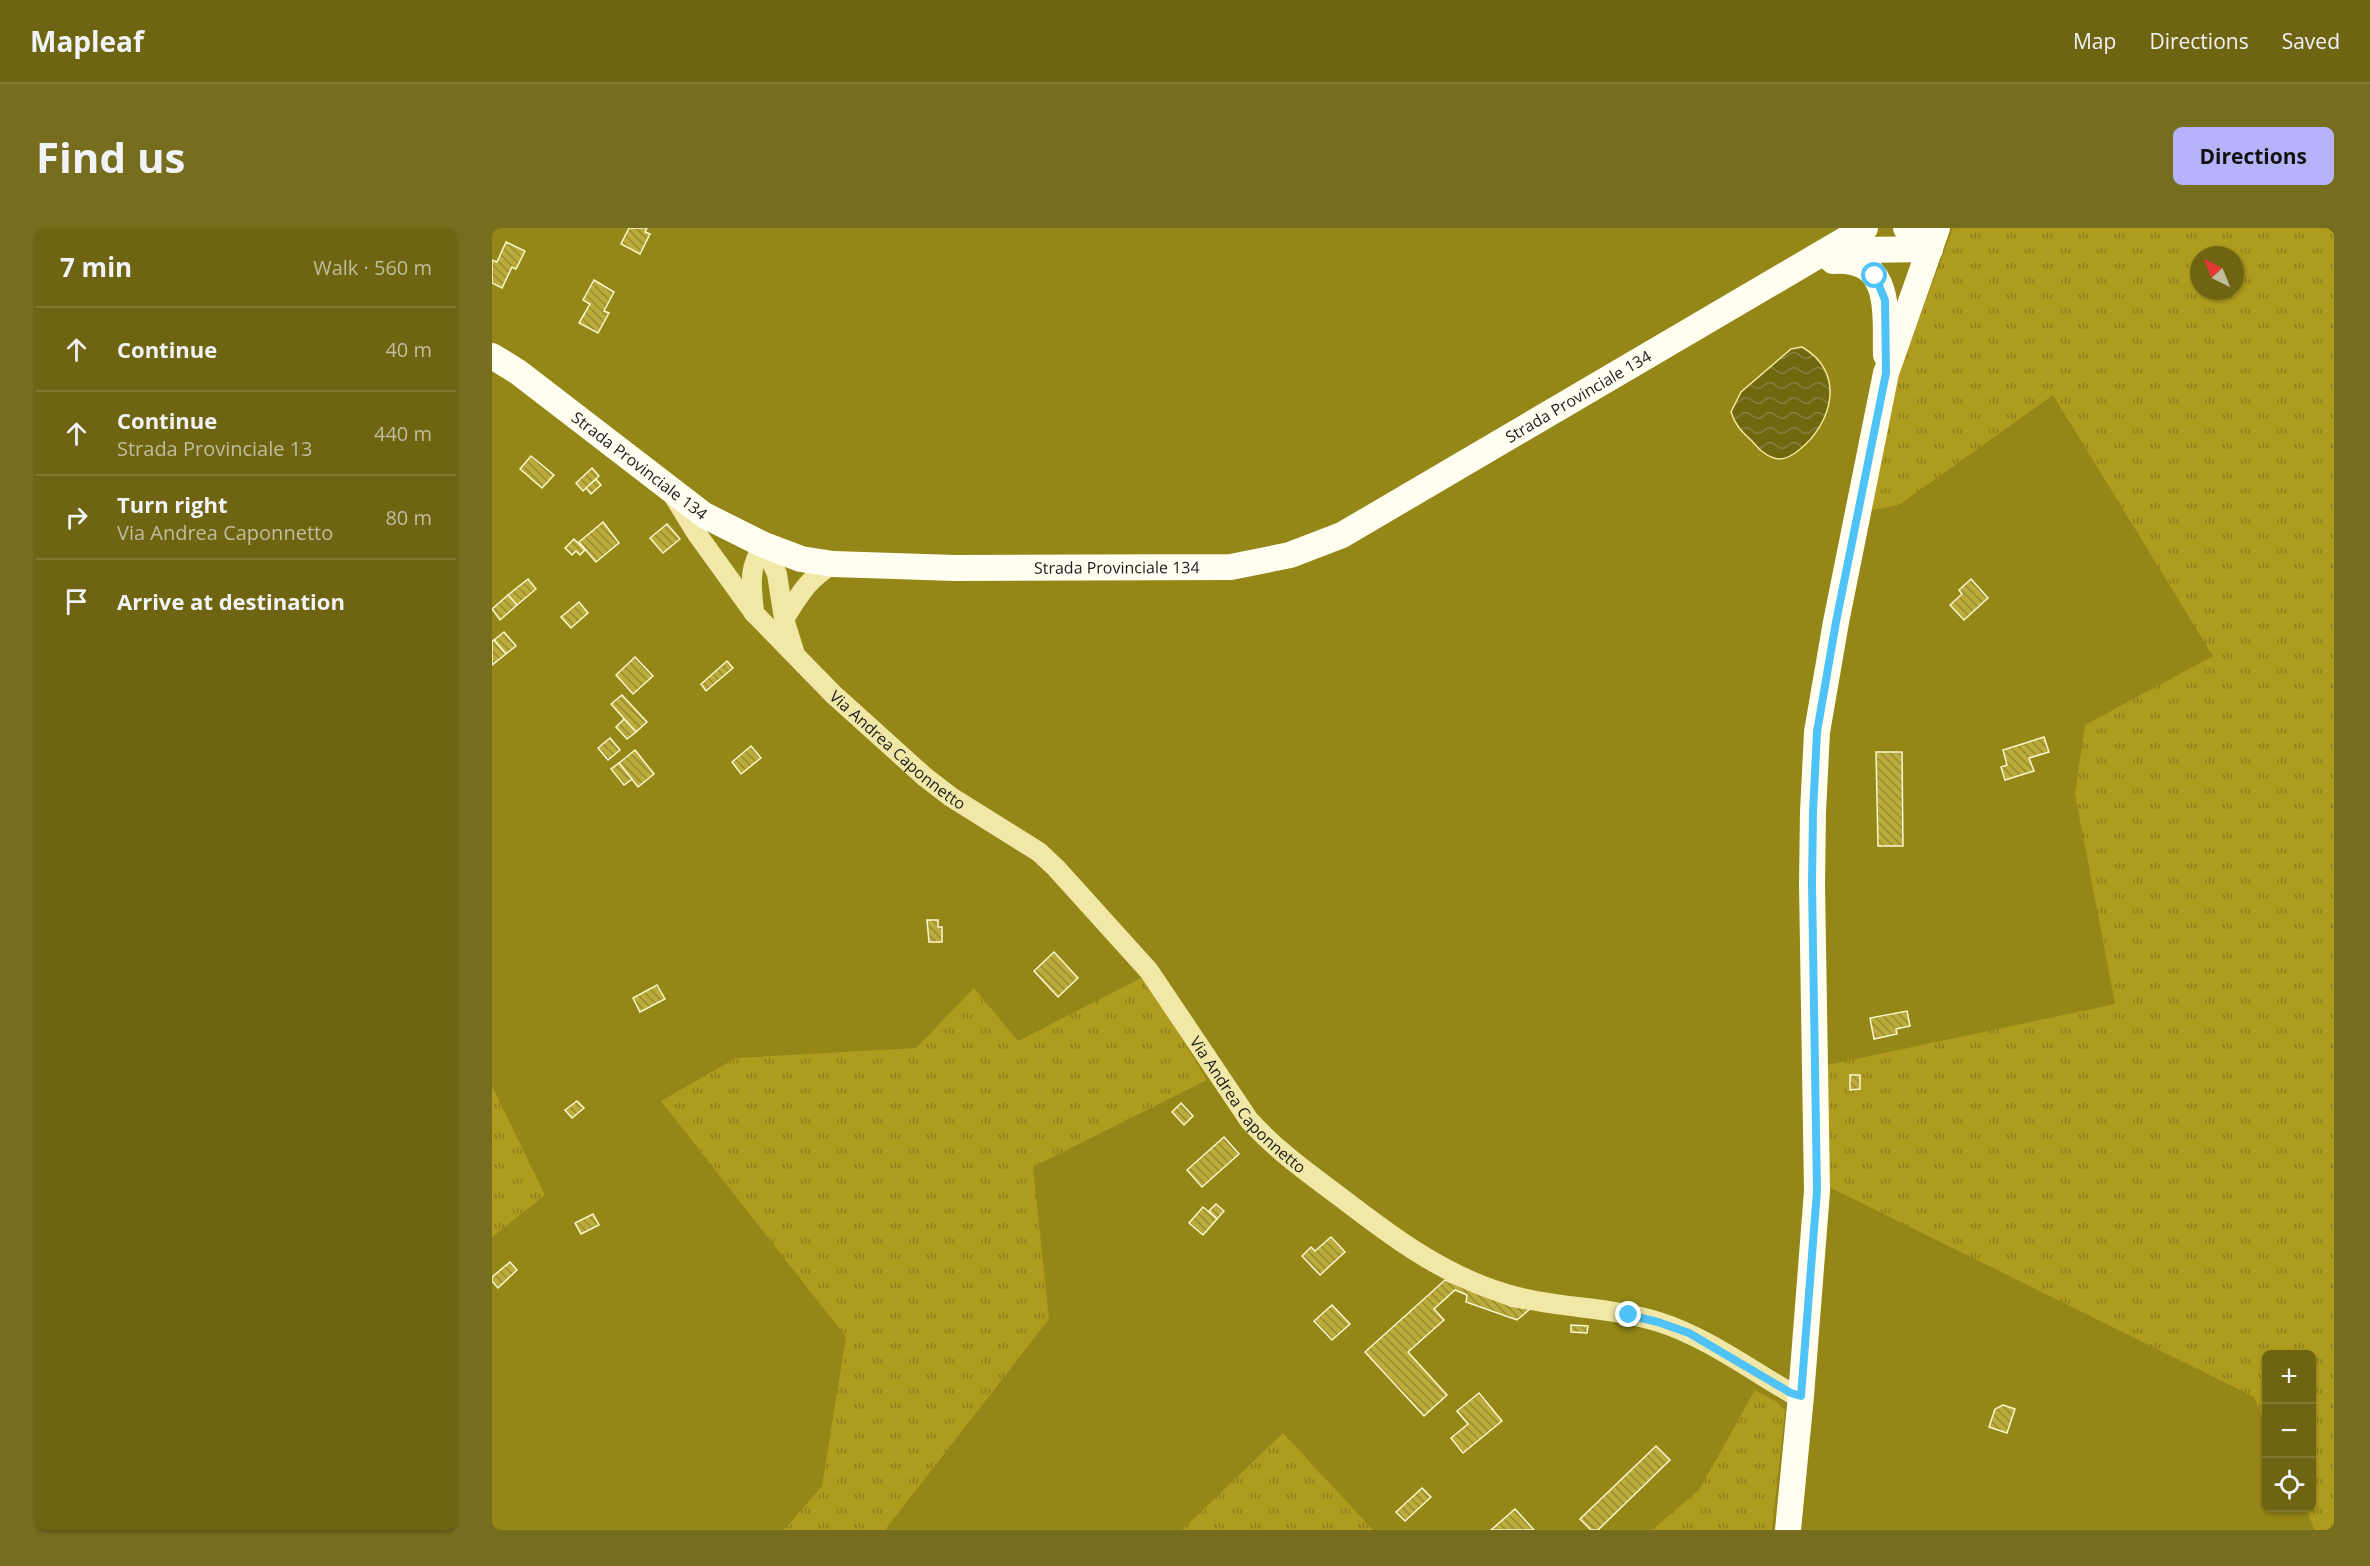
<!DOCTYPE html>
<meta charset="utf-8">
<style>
body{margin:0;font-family:"Open Sans",sans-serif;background:#776d1f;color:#f1f3f6}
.controls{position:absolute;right:18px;bottom:18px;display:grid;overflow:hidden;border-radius:9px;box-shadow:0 2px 4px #0004}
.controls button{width:54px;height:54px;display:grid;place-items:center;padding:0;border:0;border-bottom:2px solid #817831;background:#6f6411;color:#f1f3f6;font:30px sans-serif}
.compass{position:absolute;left:1698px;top:18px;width:54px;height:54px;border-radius:50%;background:#6f6411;box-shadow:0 2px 4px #0004;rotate:317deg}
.stop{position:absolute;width:18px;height:18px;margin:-14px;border:4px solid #4fc3f7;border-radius:50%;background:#fff}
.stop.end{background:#4fc3f7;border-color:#fff;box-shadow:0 2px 6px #0008}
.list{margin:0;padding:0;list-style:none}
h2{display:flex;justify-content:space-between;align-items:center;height:78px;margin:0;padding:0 24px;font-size:26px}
h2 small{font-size:20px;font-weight:400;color:#c0bd9f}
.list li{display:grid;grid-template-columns:39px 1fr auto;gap:18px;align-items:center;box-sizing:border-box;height:84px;padding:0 24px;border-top:2px solid #817831}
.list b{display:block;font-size:22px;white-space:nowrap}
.list p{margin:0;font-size:20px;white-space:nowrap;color:#c0bd9f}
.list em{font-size:20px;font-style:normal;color:#c0bd9f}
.icon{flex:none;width:33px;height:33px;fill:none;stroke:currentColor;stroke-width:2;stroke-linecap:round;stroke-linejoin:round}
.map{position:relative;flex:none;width:1842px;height:1302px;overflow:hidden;border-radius:9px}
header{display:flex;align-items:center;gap:36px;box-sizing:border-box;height:84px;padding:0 30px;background:#6f6411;border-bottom:2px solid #817831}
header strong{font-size:28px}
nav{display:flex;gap:33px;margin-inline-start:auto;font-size:21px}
.intro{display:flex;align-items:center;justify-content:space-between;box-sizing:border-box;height:144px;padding:0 36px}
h1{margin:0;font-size:42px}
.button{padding:15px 27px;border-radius:9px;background:#b5b4fa;color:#111;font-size:21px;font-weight:700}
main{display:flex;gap:36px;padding:0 36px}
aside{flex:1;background:#6f6411;border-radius:9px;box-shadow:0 2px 4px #0004}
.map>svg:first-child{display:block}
</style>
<header>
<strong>Mapleaf</strong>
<nav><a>Map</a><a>Directions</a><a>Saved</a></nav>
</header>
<div class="intro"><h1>Find us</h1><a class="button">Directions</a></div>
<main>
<aside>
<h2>7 min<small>Walk · 560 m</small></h2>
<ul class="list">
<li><svg class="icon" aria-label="ahead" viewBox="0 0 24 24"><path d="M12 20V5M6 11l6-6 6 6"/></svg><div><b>Continue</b></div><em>40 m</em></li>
<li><svg class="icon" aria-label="ahead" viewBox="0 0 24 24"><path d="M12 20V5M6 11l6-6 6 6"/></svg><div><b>Continue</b><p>Strada Provinciale 13</p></div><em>440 m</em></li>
<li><svg class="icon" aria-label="right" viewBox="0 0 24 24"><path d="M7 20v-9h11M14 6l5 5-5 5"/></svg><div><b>Turn right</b><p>Via Andrea Caponnetto</p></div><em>80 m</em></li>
<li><svg class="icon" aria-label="arrive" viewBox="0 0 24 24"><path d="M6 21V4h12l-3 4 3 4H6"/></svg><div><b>Arrive at destination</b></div></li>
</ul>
</aside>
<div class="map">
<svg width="1842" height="1302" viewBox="0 0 1842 1302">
<defs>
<pattern id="grass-tufts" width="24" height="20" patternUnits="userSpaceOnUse" patternTransform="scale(1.5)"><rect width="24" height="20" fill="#ae9c1f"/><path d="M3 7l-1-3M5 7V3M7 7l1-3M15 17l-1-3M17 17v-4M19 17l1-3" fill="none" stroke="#8d7f1b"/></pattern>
<pattern id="water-waves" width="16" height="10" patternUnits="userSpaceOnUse" patternTransform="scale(1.5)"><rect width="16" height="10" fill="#71670f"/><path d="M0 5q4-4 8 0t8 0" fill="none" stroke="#878043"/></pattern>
<pattern id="building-back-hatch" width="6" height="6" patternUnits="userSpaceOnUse" patternTransform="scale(1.5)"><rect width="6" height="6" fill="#bbab3b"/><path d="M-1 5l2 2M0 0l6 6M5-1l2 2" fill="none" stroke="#978b31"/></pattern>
</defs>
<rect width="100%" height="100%" fill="#948617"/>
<g fill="url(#grass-tufts)" fill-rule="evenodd">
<path d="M 1461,0 L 1842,0 L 1842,1302 L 1823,1302 L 1813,1280 L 1820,1280 L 1820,1126 L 1774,1126 L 1774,1196 L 1762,1169 L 1335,958 L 1335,837 L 1623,776 L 1583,566 L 1593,497 L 1721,428 L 1561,167 L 1407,277 L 1380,282 L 1385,244 L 1409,139 ZM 1707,27 L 1743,27 L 1743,63 L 1707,63 Z"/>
<polygon points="649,750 662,765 715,852 541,939 557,1091 393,1302 292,1302 330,1258 354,1109 169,873 244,830 424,820 482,760 526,813"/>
<polygon points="0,858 53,967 0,1009"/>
<polygon points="1263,1162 1285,1174 1293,1183 1280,1302 1160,1302 1207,1262"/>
<polygon points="791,1205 881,1302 690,1302"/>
</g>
<path fill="url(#water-waves)" stroke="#f3e79a" stroke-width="1.5" d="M 1310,119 C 1354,144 1341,195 1307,222 C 1300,228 1291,233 1282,230 C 1272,227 1266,220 1260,213 C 1250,204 1243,197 1239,184 L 1249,164 L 1299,121 Z"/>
<g fill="url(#building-back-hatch)" stroke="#fcf6ce" stroke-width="1.5">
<polygon points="137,0 155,0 153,4 158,6 148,26 129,16"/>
<polygon points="14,14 33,23 24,41 20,39 10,60 0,55 0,32 5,34"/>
<polygon points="102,52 122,64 112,83 117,85 106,105 87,95 98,76 91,72"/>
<polygon points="39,228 62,247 50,260 28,241"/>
<polygon points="100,240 107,248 91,263 84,255"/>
<polygon points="104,251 109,257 99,266 94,260"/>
<polygon points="111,294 127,315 104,334 87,314"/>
<polygon points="175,296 188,311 171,325 158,310"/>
<polygon points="82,311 93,322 88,327 84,323 80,327 73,320"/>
<polygon points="36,351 44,361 25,377 16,367"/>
<polygon points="1479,351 1496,370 1472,392 1458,377 1470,366 1467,362"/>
<polygon points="16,367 25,377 8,392 0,381"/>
<polygon points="87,374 96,385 79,400 69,389"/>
<polygon points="12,404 24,418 14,426 2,412"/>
<polygon points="2,412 14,426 0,437 0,413"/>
<polygon points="143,429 161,448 141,466 124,447"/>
<polygon points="235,433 241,440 214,463 209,456"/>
<polygon points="130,467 155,494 144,504 119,476"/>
<polygon points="132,491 144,504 135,511 124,499"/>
<polygon points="1552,509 1557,524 1537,530 1542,543 1513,552 1509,539 1515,537 1511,522"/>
<polygon points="118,510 128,522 116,532 106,520"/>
<polygon points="259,518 269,530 249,546 240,534"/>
<polygon points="143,522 162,546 146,559 127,535"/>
<polygon points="1384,524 1410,524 1411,618 1386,618"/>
<polygon points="127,535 140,551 132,557 119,541"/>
<polygon points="435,692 446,692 446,699 450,699 450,714 437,714"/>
<polygon points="562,724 586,750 566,769 542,743"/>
<polygon points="165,757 173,771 148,784 141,770"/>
<polygon points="1415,783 1418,798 1404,801 1405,806 1382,811 1378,790"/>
<polygon points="1358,847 1368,847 1368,861 1358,862"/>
<polygon points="85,873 92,880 80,890 73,882"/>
<polygon points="689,875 701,888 692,897 680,884"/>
<polygon points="732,909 747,926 710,959 695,942"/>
<polygon points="724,976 732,983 725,991 717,983"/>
<polygon points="711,979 725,991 711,1007 697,995"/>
<polygon points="101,986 107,997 89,1006 83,995"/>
<polygon points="839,1009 853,1024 828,1047 810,1028 819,1019 823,1023"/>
<polygon points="18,1034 25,1042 6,1060 0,1053 0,1049"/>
<polygon points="953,1052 1019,1078 1038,1081 1025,1092 974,1074 975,1067 963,1062 942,1081 952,1092 916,1124 955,1167 932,1188 873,1124"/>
<polygon points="840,1077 858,1096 840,1112 822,1093"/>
<polygon points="1079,1097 1096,1098 1095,1105 1079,1104"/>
<polygon points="987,1165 1010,1193 971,1225 959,1210 976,1196 965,1183"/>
<polygon points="1511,1177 1523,1181 1515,1205 1497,1199 1503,1181"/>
<polygon points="1164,1218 1178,1232 1106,1302 1099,1302 1088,1291"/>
<polygon points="930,1260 939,1269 913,1293 904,1284"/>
<polygon points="1023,1281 1042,1302 999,1302"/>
</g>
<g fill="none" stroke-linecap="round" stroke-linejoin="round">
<g stroke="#f1e7a7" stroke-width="20">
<path id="s1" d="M 181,267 L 205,306 L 262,385 L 341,466 L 433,549 L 459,569 L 547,624 L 564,640 L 657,743 L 757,892 C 784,922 815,944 847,968 C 895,1005 944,1042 1002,1062 C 1055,1081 1113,1077 1167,1094 C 1214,1109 1256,1140 1299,1165 L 1309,1168"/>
<polyline points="272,317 285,346 292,391 302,423"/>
<path d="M 262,385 C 260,358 255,341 272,317"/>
<path d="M 292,391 C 308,366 315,352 341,336"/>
</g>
<g stroke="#fffef1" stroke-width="26">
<polyline points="1414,0 1438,21"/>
<polyline points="1339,31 1370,22 1438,21"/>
<path d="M 1341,33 C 1401,29 1393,84 1394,127"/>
<path id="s2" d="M 0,128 L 26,144 L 212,287 L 272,317 L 309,331 L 341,336 L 463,340 L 739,339 L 798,327 L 850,307 L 1373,0"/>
<polyline points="1296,1302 1309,1168 1325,963 1320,656 1321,584 1325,504 1344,394 1394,145 1445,0"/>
</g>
</g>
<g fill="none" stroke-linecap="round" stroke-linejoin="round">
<polyline stroke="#4fc3f7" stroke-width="8" points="1137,1087 1166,1094 1197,1105 1299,1165 1309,1168 1325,963 1320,656 1321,584 1325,504 1344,394 1394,145 1393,72 1383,48"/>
</g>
<g text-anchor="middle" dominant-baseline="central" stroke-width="5" stroke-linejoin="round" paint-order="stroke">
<g font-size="16" fill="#1d1d1d" stroke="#948617">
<text stroke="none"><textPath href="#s2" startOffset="1192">Strada Provinciale 134</textPath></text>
<text stroke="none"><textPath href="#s2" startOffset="184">Strada Provinciale 134</textPath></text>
<text stroke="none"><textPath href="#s2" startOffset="688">Strada Provinciale 134</textPath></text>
<text stroke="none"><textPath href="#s1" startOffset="342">Via Andrea Caponnetto</textPath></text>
<text stroke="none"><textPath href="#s1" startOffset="846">Via Andrea Caponnetto</textPath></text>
</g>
</g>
</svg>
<div class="controls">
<button>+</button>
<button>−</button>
<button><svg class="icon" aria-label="locate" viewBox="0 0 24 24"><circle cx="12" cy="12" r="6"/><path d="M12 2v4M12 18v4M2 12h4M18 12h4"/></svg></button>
</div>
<svg class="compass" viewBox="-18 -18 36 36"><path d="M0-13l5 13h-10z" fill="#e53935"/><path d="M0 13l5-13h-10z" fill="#c0bd9f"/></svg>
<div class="stop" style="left:1383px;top:48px"></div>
<div class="stop end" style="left:1137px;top:1087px"></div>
</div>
</main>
